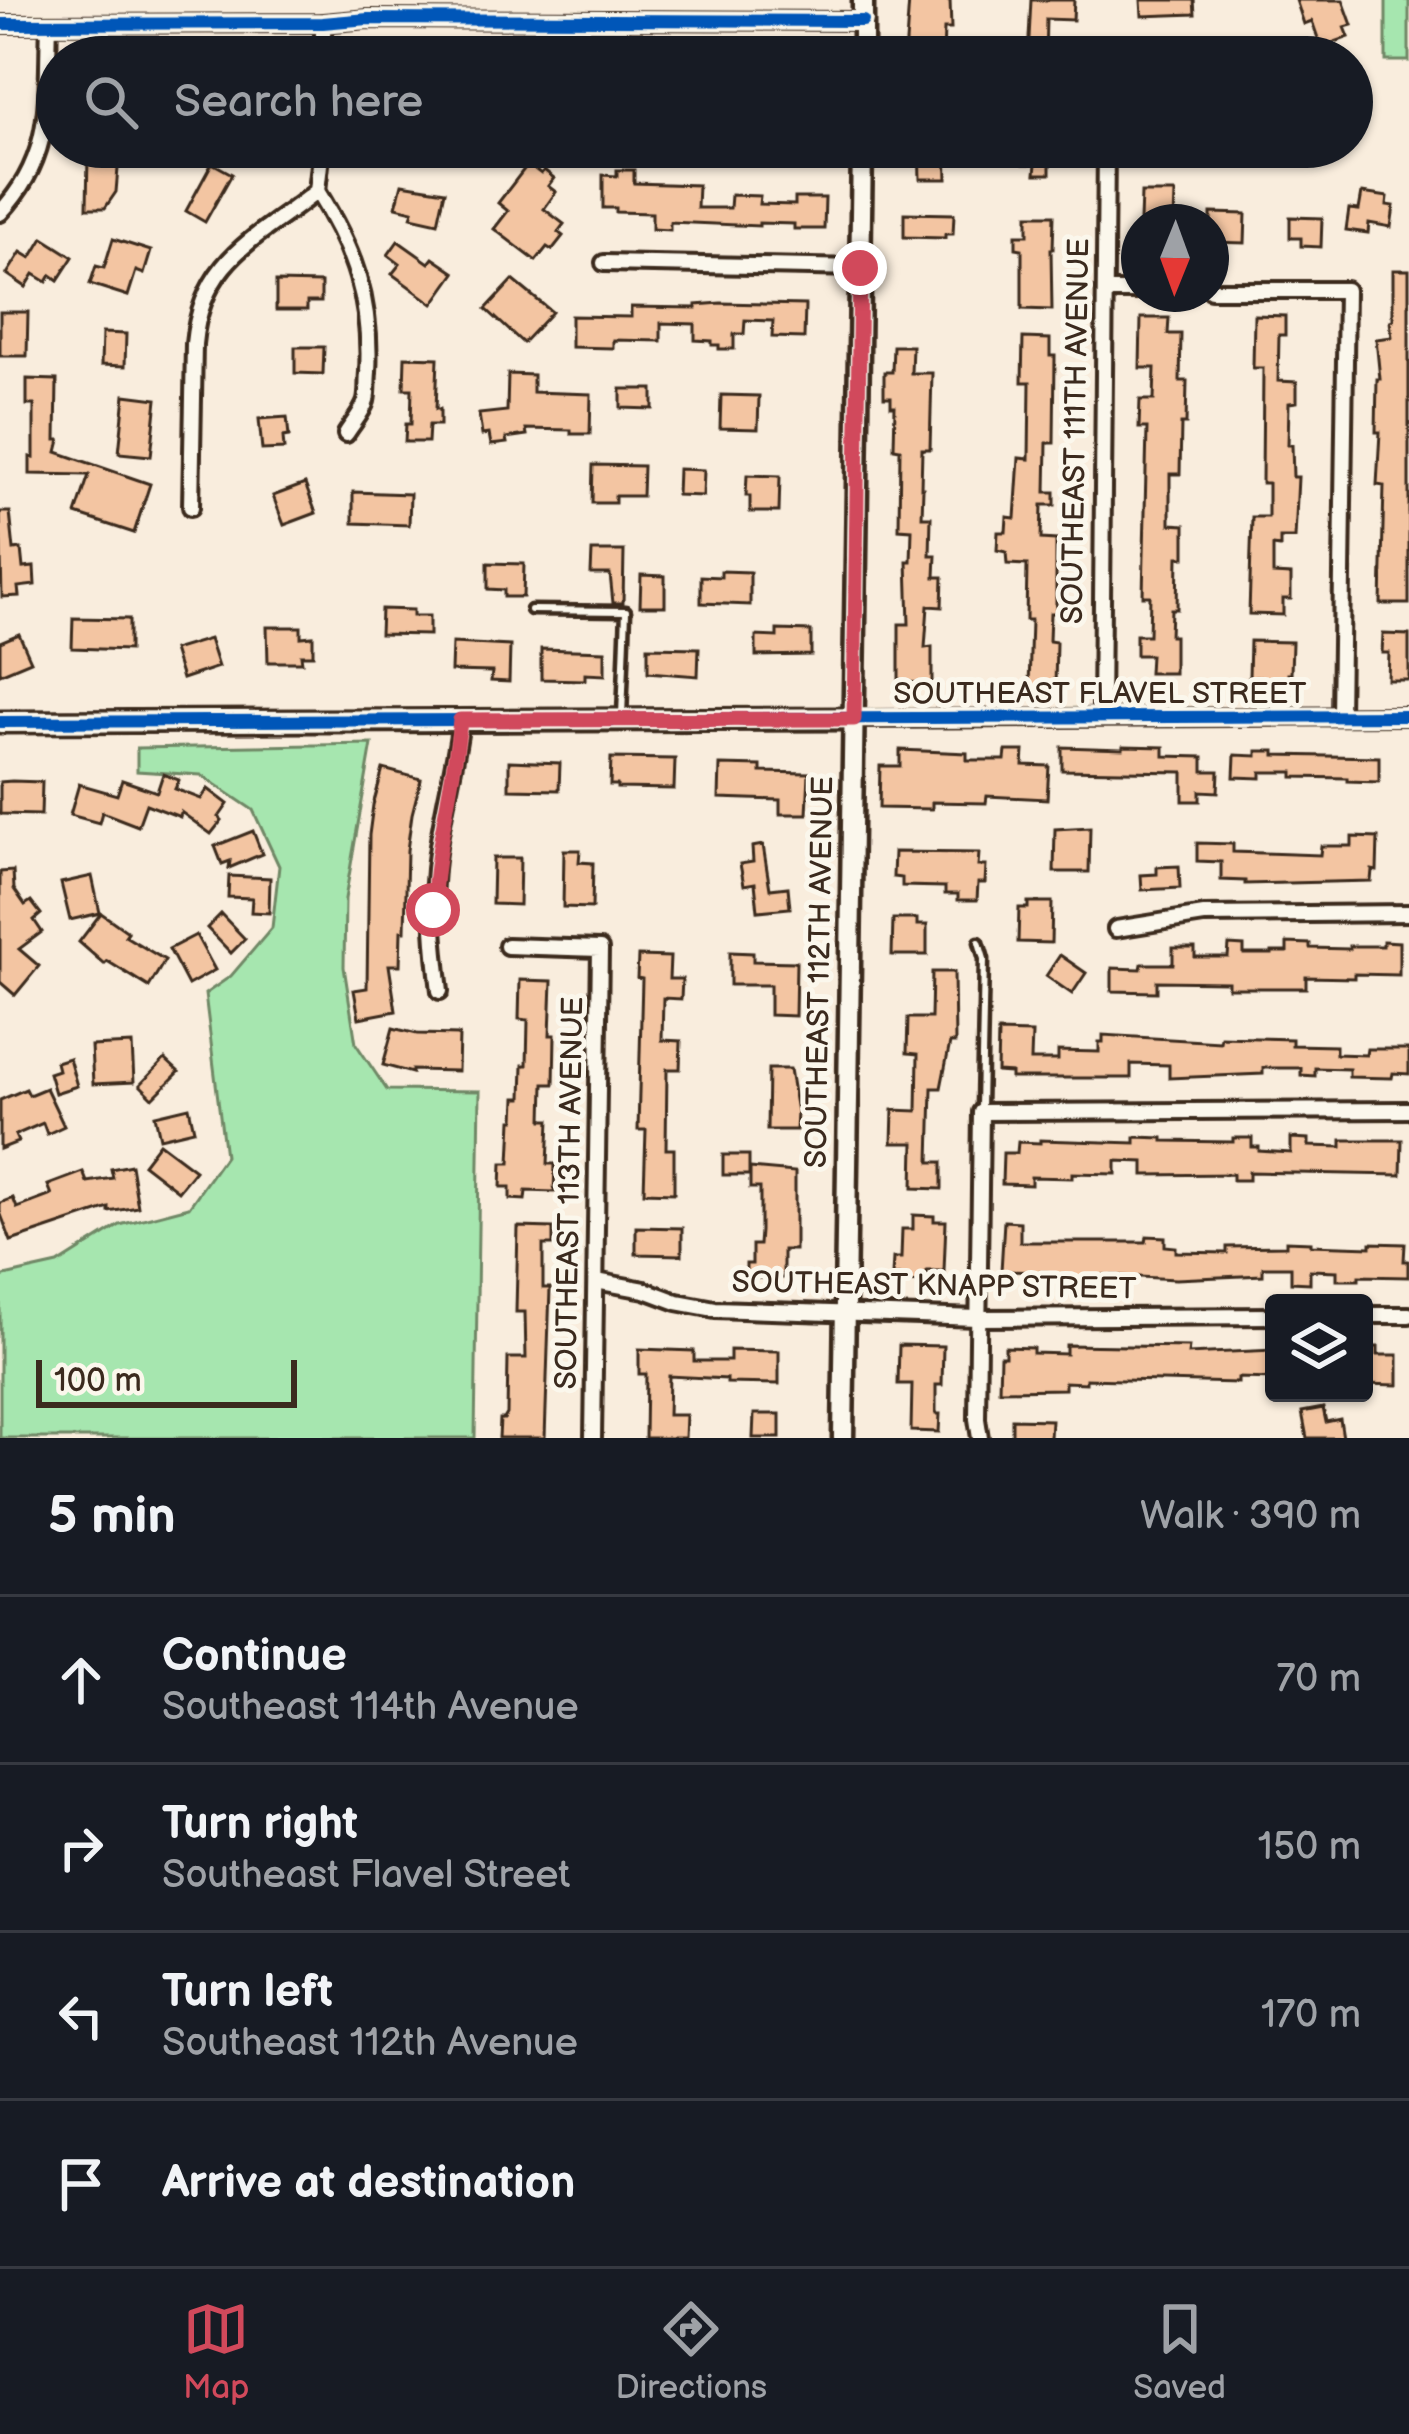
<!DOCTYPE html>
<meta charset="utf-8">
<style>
body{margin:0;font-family:"Balsamiq Sans",sans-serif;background:#242831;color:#f1f3f6}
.controls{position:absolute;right:36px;bottom:36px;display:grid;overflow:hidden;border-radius:12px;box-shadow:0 3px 9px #0004}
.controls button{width:108px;height:108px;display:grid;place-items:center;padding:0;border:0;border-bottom:3px solid #363941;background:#171b24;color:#f1f3f6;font:60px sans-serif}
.compass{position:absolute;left:1121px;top:204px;width:108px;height:108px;border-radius:50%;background:#171b24;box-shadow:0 3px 9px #0004;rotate:181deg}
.scale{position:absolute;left:36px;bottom:30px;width:261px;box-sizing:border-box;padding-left:12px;border:6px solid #3b2a1e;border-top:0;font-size:33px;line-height:42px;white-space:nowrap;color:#3b2a1e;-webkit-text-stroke:9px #fbf7ec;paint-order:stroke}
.stop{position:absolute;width:36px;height:36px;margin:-27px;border:9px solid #d1495b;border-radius:50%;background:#fff}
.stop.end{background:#d1495b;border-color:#fff;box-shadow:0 3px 12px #0008}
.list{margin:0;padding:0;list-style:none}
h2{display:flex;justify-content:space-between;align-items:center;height:156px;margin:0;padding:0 48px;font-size:51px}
h2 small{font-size:39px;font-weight:400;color:#9ea1a6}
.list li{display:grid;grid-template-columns:78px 1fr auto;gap:36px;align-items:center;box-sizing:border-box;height:168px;padding:0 48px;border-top:3px solid #363941}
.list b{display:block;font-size:45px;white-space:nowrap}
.list p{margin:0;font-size:39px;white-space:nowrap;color:#9ea1a6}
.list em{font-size:39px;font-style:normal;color:#9ea1a6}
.icon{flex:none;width:66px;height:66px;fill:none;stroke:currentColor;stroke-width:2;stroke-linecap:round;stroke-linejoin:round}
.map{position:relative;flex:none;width:1409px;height:1438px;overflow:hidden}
.search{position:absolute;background:#171b24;box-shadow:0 3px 9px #0004;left:36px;right:36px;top:36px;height:132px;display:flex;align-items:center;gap:30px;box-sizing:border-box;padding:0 42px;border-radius:66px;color:#9ea1a6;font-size:45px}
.sheet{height:828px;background:#171b24}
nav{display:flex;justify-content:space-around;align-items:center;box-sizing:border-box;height:168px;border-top:3px solid #363941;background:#171b24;font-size:33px;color:#9ea1a6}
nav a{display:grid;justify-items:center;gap:6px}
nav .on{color:#d1495b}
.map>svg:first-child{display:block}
</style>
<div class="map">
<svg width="1409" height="1438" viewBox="0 0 1409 1438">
<rect width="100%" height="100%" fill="#f9eddd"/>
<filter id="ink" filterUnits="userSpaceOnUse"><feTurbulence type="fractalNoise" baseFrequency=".00833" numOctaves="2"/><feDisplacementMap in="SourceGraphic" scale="24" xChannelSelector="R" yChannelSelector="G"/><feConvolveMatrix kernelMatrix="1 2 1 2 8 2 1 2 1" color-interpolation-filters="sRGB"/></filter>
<g filter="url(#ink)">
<g fill="#a6e6af" stroke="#708866" stroke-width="3">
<rect x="1386" y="0" width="23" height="61"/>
<polygon points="372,744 345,899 344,967 356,1044 387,1090 480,1091 475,1438 0,1438 0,1277 58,1264 120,1225 189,1207 225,1156 205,994 231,976 272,928 279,866 253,810 201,775 137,771 137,748"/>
</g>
<g fill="#f3c5a2" stroke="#3b2a1e" stroke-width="3">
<polygon points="909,0 950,0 951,29 944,29 943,55 905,57"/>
<polygon points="1031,0 1074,0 1073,20 1046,19 1045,57 1028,57"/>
<polygon points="1141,0 1194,0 1195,14 1142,16"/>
<polygon points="1296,0 1343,0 1352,25 1345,27 1349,37 1321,47 1312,21 1304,24"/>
<polygon points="919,147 946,147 947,179 920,179"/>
<polygon points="1024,147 1050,147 1050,174 1035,174 1036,164 1024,164"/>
<rect x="1146" y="147" width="33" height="16"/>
<polygon points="1206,147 1251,147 1252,151 1208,163"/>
<polygon points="88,155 119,157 116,192 105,208 87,208"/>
<polygon points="212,163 232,174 205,222 186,211"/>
<polygon points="528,164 541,174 544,170 554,178 548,186 556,192 544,209 564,224 558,232 563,236 552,250 547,247 536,261 494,229 508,211 498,203"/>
<polygon points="617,170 634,170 634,183 698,185 697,208 730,208 731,195 760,196 759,204 795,205 795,198 825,198 824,229 794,229 794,224 759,223 759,226 670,222 670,230 652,229 652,213 616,212 616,208 603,208 603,175 617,176"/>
<polygon points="402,184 445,191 438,223 411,217 413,211 396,207"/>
<polygon points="1141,193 1175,193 1174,222 1140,222"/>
<polygon points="1362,193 1388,197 1387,205 1394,206 1391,227 1369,223 1368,233 1346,230 1349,209 1359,210"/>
<polygon points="904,213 954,214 953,234 945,234 945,238 904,237"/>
<polygon points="1211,213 1246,214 1245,243 1211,242"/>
<polygon points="1028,215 1054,215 1053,249 1051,249 1052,310 1022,309 1022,249 1016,248 1016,235 1028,235"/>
<polygon points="1290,217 1322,218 1321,247 1301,246 1301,238 1290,238"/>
<polygon points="43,238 73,257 58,280 51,275 47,282 34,274 26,287 7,274 21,252 31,258"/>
<polygon points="113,239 151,251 144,274 136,271 128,296 90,284 96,266 104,268"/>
<polygon points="398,241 429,263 433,258 455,273 433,304 392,274 400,264 388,255"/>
<polygon points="1393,270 1409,270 1409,604 1381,604 1384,486 1377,485 1380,432 1376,432 1377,379 1380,379 1376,339 1392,337 1390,321 1393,320"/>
<polygon points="513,280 552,312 523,343 486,309"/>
<polygon points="276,282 321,283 321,302 307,302 307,310 276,310"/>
<polygon points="721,303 805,305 804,338 772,337 773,321 745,320 744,334 734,334 734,349 719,349 719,345 712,345 712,341 695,340 695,324 661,323 661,341 613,340 613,348 571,347 571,316 631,317 631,307 696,308 696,305"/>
<polygon points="0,312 28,312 27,356 0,356"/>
<polygon points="1254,315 1285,316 1285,335 1279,335 1278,381 1297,382 1297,402 1289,403 1288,445 1292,445 1293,477 1298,477 1295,538 1280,538 1280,547 1273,546 1273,574 1291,575 1291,599 1283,599 1283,615 1249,614 1252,517 1268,517 1268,483 1262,483 1263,368 1253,368"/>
<polygon points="1141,318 1169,318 1168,334 1181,334 1180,381 1187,381 1186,424 1181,424 1180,474 1170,474 1170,524 1185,525 1185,557 1178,557 1177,609 1171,609 1170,636 1174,636 1174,673 1149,673 1150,655 1136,655 1136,635 1149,635 1150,596 1143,596 1147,428 1139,428 1140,400 1154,400 1155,368 1140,368"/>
<polygon points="102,333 126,334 125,366 101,365"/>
<polygon points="1023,338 1050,339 1050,356 1055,356 1054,443 1047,443 1046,492 1055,492 1055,505 1042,505 1041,539 1056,540 1056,613 1050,613 1049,641 1056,642 1055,687 1029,687 1031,620 1026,620 1027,565 1007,564 1006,552 997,550 998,532 1006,532 1007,517 1015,518 1019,458 1029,459 1030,382 1022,382"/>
<polygon points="893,346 912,346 911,373 932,373 930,449 922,449 921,488 923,488 922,517 931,517 930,555 936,555 935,577 943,577 942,607 928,606 925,648 932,647 932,683 899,682 899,624 909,624 907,561 911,561 912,530 899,529 900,449 894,448 895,406 891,406 891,397 884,397 884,372 892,372"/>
<polygon points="295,347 324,347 323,374 295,373"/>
<polygon points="405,357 438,358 436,409 440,409 440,425 429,425 428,442 405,442 406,424 411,424 412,389 404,389"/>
<polygon points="508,374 533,375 533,392 591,394 590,434 571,434 571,430 526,429 527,435 506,438 507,443 491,445 489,434 482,435 479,414 507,411"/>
<polygon points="27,379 57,380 56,440 60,440 57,452 150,484 134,533 76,514 89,475 30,474 30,457 34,458 34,405 27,405"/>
<polygon points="621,389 653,389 653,409 621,408"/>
<polygon points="125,395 157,399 151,456 119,453"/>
<polygon points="721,395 759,396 758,429 720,428"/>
<polygon points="287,417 289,436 283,437 284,449 262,450 259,419"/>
<polygon points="593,465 643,466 642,496 615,496 615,503 592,503"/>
<polygon points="678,469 704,470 703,496 677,495"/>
<polygon points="747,475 780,476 779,512 750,512 750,496 746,496"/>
<polygon points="305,484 316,513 284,525 273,496"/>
<polygon points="353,492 410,494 409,525 353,523"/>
<polygon points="0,512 10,512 14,550 21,549 23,568 34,567 35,585 18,587 19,596 2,597"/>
<polygon points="592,551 624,551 623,603 613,603 610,574 591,574"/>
<polygon points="488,563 524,564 523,597 504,597 504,590 488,589"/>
<polygon points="721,571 750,572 750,605 701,603 701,576 721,577"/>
<polygon points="641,575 665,576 665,606 640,606"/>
<polygon points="381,609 413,610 413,616 429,616 429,635 380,634"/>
<polygon points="73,618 129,619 129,650 72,648"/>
<polygon points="267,627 301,627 301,637 313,636 313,655 301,655 302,662 268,662"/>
<polygon points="777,630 811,631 811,655 756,656 756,636 777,637"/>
<polygon points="19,634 31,661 0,674 0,642"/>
<polygon points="1383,634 1409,635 1409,680 1388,680 1389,653 1382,653"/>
<polygon points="209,639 218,667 182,679 173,650"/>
<polygon points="1250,641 1292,642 1291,674 1288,674 1288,678 1249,677"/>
<polygon points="452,643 510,646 509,682 491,681 492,672 451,671"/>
<polygon points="648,647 699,648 698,676 648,672"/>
<polygon points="541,649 605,651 605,675 585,674 585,680 541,679"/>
<polygon points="1123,746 1164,747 1164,756 1203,757 1203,771 1219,771 1218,792 1200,791 1200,801 1183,801 1183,772 1062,770 1062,747 1123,749"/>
<polygon points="900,750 967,753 967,760 1005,760 1006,751 1024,751 1023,765 1049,766 1047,799 987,796 986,803 932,802 932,809 879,808 880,766 900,766"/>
<polygon points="1257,751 1275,751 1275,755 1379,757 1379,782 1347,781 1347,778 1293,777 1293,772 1261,772 1261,778 1234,777 1235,755 1257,756"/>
<polygon points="611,758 675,759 674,789 617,788 617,785 610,785"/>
<polygon points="509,761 560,763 559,790 509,789"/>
<polygon points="720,765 761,766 761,772 809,773 807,814 780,814 780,800 719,798"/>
<polygon points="383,769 421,779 412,814 407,850 405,931 401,931 400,965 389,965 396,1011 359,1018 354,990 367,988 369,835 373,805"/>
<polygon points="163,774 179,780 175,789 201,799 208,789 228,804 219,817 222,820 211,834 181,812 180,817 146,804 138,826 102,812 99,823 70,815 79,784 117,795 122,780 157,792"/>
<polygon points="12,781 42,782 41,815 0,814 0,782"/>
<polygon points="1090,827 1089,872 1054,872 1055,829"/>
<polygon points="253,831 262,854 229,868 230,861 222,864 215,846"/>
<polygon points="1352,837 1378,838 1377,871 1372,870 1371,881 1245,884 1245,881 1221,880 1221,862 1197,861 1197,843 1233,844 1233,852 1320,855 1321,846 1352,846"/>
<polygon points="763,845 770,889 788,887 790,908 758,911 755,883 744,885 740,864 753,862 752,847"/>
<polygon points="564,850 580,850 579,862 593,863 592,908 563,907"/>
<polygon points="894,852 979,853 978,866 986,866 985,883 978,883 977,900 958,900 958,894 945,894 945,887 902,886 902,878 893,877"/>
<polygon points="493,858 520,858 519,905 492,904"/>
<polygon points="1179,866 1180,888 1142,890 1141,875 1157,874 1157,867"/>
<polygon points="13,871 14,889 25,905 31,901 41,914 34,920 42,932 19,949 39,966 15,995 0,982 0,872"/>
<polygon points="92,876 100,913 70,920 61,883"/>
<polygon points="229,876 270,878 269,913 251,912 252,898 228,897"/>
<polygon points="1028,902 1052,902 1051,943 1018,942 1019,908 1028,908"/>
<polygon points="101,913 128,932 125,936 165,960 149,987 107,961 104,964 79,942"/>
<polygon points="221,914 245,939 231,953 207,928"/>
<polygon points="893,919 917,919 917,925 927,925 927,955 892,955"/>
<polygon points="196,935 215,970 188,985 169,949"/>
<polygon points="1383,941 1399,942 1399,975 1354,974 1354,978 1306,977 1306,988 1228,988 1228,982 1157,981 1157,992 1112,991 1112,968 1141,969 1142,964 1173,964 1173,948 1195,948 1195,957 1228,957 1229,945 1244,946 1244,954 1272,954 1272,952 1287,952 1287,943 1310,944 1310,948 1349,949 1349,946 1383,946"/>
<polygon points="730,952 753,953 753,961 796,962 795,1016 770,1015 770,985 730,985"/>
<polygon points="1060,955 1086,973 1072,994 1046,976"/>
<polygon points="638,956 670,957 669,979 682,979 681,999 663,998 662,1040 681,1041 680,1069 667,1069 666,1149 674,1149 674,1193 644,1192 646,1130 638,1130 642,979 637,978"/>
<polygon points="932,972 954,972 955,1043 950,1043 941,1088 932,1088 930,1162 942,1162 942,1189 913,1188 914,1143 892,1143 893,1110 917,1111 918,1054 907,1053 908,1018 931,1018"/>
<polygon points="520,980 552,981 550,1035 555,1035 554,1084 544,1084 543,1120 550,1120 548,1164 555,1164 554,1192 526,1191 525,1200 510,1199 510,1187 501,1187 502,1163 510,1163 512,1120 515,1120 516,1098 522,1098 523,1065 527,1065 528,1020 519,1019"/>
<polygon points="393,1028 417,1034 459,1035 458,1071 412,1070 412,1073 383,1065"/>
<polygon points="998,1032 1032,1033 1031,1060 1058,1060 1058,1051 1099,1052 1099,1042 1103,1042 1103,1035 1220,1042 1221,1037 1292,1039 1292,1045 1336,1046 1336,1054 1366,1055 1367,1049 1409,1049 1409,1074 1393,1073 1392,1078 1349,1077 1349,1069 1315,1068 1315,1076 1301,1075 1301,1068 1263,1068 1263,1074 1169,1078 1169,1065 1131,1064 1131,1078 1011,1078 1011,1073 997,1072"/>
<polygon points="132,1044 134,1082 93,1084 91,1046"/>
<polygon points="69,1058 77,1086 55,1093 49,1073 58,1070 56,1062"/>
<polygon points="165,1059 179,1072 153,1098 140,1085"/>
<polygon points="768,1069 790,1069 797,1112 796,1130 767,1130"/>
<polygon points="46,1088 64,1126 47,1134 43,1123 15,1135 18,1142 0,1149 0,1100 26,1089 29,1095"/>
<polygon points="189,1107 194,1130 160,1138 155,1115"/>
<polygon points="1135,1137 1163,1138 1163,1141 1233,1142 1233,1138 1252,1138 1252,1147 1259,1147 1259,1151 1291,1153 1291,1138 1309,1139 1309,1146 1342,1147 1342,1140 1402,1140 1401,1175 1249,1172 1249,1180 1233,1180 1233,1174 1144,1175 1144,1162 1116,1161 1116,1174 1072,1173 1072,1178 1031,1177 1031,1185 1002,1184 1003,1153 1017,1153 1018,1142 1040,1143 1040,1140 1135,1143"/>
<polygon points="159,1143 195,1170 178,1191 143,1164"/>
<rect x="723" y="1155" width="26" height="20"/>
<polygon points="131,1165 138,1207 109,1212 109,1208 11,1241 0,1212 0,1203 13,1198 17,1208 52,1195 48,1185 83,1172 87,1182 113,1178 111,1169"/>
<polygon points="750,1168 795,1172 795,1250 783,1250 783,1278 746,1278 746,1264 752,1264 752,1245 759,1245 760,1231 760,1188 750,1188"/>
<polygon points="913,1215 934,1216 934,1221 946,1221 944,1271 927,1271 927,1283 901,1282 901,1276 892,1276 893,1258 901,1258 902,1229 913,1229"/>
<polygon points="1004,1221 1020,1222 1020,1242 1146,1242 1147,1236 1165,1237 1165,1246 1176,1247 1176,1252 1227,1253 1227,1247 1286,1246 1286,1241 1311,1242 1311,1245 1371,1247 1371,1243 1405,1244 1404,1261 1408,1261 1408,1277 1359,1276 1359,1280 1337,1280 1337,1271 1310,1270 1310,1283 1291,1282 1291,1267 1263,1267 1263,1275 1176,1279 1104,1275 1104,1279 1061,1281 1061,1276 1047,1275 1047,1272 1001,1271"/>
<polygon points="518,1227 553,1228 553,1245 543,1245 543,1288 550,1288 545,1438 499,1438 500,1419 504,1419 507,1414 508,1358 526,1358 525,1312 516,1312"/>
<polygon points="636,1227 682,1228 682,1255 636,1254"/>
<polygon points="899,1345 943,1346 942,1385 936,1385 936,1414 940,1414 939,1432 911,1431 912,1384 898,1384"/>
<polygon points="1066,1345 1189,1347 1188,1354 1274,1350 1274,1379 1238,1378 1238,1383 1086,1379 1086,1383 1065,1382 1065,1389 999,1390 1000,1356 1005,1356 1005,1347 1033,1348 1033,1353 1066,1354"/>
<polygon points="1364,1347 1378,1347 1378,1355 1398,1355 1398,1385 1364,1384"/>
<polygon points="639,1349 694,1351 694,1361 730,1361 730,1350 779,1351 779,1384 727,1383 727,1379 669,1376 668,1415 686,1415 685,1438 645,1438 646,1374 639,1374"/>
<polygon points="1323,1408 1326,1422 1340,1419 1343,1438 1307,1438 1302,1412"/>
<polygon points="754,1414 780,1414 780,1438 753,1438"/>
<polygon points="1012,1419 1051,1420 1050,1438 1012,1438"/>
</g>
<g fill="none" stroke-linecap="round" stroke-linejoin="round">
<defs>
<g id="lane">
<polyline points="531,610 626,611 622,716"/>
<polyline points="979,942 984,959 981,1108"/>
</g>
<g id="street">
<polyline points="0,24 323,23 368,19 863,21"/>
<polyline points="323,57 323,23"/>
<path d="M 317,191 C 354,250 372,301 368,372 C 367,381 368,393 366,401 C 363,412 352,424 346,434"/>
<path d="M 0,213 C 55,155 46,99 49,24"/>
<polyline points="604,263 860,268"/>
<polyline points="1211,290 1346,290 1340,716"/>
<polyline points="1106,291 1139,291"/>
<path d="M 191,507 L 194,344 C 202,258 257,239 317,191 L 322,147"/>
<polyline points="1101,716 1106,147"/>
<polyline points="854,719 1409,716"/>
<polyline points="1116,929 1204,915 1409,913"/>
<polyline points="507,946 600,949 593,1438"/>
<path d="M 440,991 C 435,950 431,910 435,869 C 440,818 455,770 461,720"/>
<polyline points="596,1281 645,1290 677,1302 715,1309 978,1318 1274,1316"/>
<polyline points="1364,1315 1409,1315"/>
<polyline points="980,1438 977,1419 981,1112 1409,1110"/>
</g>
<g id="secondary">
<polyline points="863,57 863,0"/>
<polyline points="0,722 854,719"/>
<polyline points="843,1438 862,147"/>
</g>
</defs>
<use href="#lane" stroke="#3b2a1e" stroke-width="15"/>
<use href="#street" stroke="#3b2a1e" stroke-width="22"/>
<use href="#secondary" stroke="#3b2a1e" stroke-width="27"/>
<use href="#lane" stroke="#fbf7ec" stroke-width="6"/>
<use href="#street" stroke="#fbf7ec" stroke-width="14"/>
<use href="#secondary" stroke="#fbf7ec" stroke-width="18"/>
<defs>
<g id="cycleway">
<polyline points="0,24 323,23 368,19 863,21"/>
<polyline points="0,722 1409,716"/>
</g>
</defs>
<use href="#cycleway" stroke="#fbf7ec" stroke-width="20"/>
<use href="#cycleway" stroke="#0057b8" stroke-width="12"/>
</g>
</g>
<g fill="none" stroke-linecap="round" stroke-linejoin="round" filter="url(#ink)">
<path stroke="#d1495b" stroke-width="15" d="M 433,910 C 436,843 454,785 460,720 L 854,719 L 860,268"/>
</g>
<g text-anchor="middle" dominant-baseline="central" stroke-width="10" stroke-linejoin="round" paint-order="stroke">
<g font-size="30" fill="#3b2a1e" stroke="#fbf7ec">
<text transform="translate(1076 431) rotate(-89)">SOUTHEAST 111TH AVENUE</text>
<text x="1100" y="694">SOUTHEAST FLAVEL STREET</text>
<text transform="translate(820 972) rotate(-89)">SOUTHEAST 112TH AVENUE</text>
<text transform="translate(570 1193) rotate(-89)">SOUTHEAST 113TH AVENUE</text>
<text transform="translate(934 1286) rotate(1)">SOUTHEAST KNAPP STREET</text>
</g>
</g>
</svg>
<div class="controls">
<button><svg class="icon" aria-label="layers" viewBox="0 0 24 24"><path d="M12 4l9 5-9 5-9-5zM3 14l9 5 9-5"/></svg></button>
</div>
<svg class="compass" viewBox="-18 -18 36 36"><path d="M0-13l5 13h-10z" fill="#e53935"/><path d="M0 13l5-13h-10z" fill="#9ea1a6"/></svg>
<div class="scale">100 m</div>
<div class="stop" style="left:433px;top:910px"></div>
<div class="stop end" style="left:860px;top:268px"></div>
<div class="search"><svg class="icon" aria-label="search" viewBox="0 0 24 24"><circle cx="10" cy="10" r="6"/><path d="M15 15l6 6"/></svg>Search here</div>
</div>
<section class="sheet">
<h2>5 min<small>Walk · 390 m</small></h2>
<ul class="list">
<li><svg class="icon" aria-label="ahead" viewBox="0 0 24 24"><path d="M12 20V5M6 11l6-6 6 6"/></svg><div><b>Continue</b><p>Southeast 114th Avenue</p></div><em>70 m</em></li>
<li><svg class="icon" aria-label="right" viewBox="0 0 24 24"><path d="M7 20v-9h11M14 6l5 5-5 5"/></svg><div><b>Turn right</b><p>Southeast Flavel Street</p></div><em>150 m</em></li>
<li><svg class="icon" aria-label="left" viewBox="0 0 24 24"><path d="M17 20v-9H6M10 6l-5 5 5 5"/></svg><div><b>Turn left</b><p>Southeast 112th Avenue</p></div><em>170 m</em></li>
<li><svg class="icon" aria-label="arrive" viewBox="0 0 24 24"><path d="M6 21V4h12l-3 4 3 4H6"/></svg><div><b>Arrive at destination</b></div></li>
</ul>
</section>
<nav>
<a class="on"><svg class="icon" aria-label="map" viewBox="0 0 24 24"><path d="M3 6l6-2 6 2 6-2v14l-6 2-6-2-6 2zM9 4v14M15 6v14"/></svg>Map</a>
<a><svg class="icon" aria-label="directions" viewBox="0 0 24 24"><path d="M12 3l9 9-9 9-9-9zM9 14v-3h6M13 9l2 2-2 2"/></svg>Directions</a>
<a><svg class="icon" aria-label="saved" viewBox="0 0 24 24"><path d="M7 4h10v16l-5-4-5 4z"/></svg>Saved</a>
</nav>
